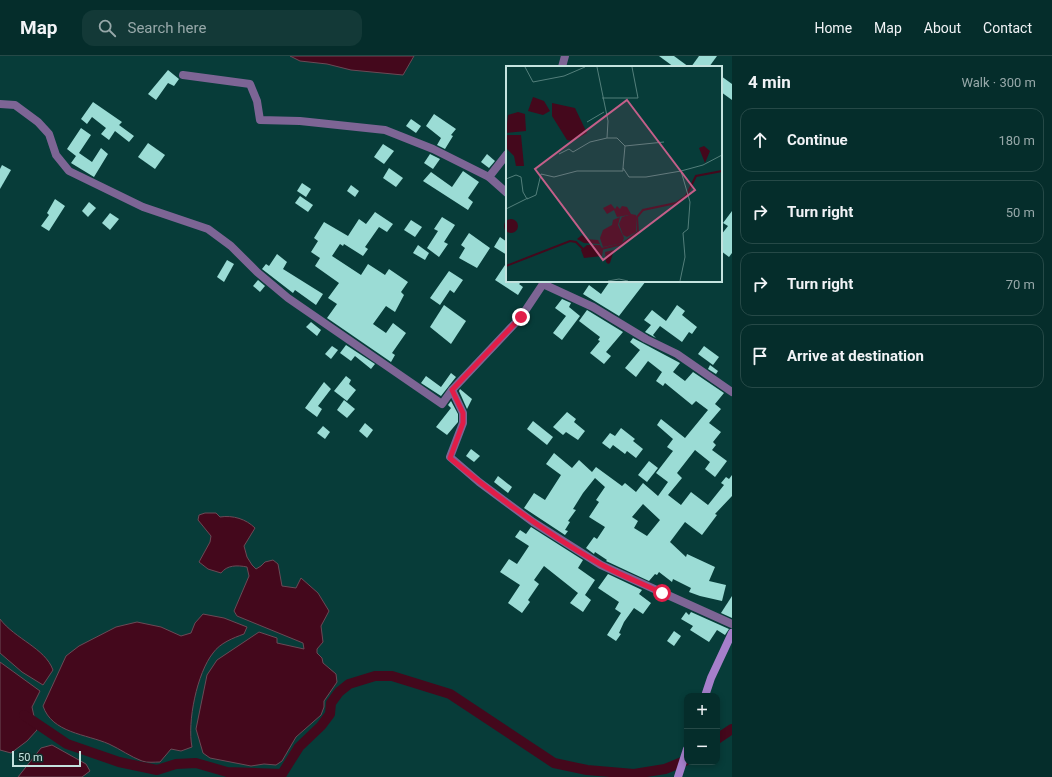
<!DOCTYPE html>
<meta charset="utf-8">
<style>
body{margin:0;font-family:Roboto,sans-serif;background:#133937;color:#f1f3f6}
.controls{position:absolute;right:12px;bottom:12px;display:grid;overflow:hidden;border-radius:8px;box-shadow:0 2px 6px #0003}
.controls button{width:36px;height:36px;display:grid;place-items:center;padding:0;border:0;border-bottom:1px solid #264947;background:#052d2b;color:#f1f3f6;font:20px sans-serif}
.scale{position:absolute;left:12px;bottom:10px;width:69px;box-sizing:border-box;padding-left:4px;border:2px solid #c4e3df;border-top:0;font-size:11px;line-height:14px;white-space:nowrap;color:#c4e3df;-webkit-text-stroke:3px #0e302d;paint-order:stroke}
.stop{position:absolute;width:12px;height:12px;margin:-9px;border:3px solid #e11d48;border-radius:50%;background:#fff}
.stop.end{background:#e11d48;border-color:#fff;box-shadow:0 1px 4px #0008}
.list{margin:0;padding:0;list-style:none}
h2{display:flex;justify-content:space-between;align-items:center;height:52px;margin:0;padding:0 16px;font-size:17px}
h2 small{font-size:13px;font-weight:400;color:#97a8a9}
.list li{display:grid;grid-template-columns:26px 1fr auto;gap:12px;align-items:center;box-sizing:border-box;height:64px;margin:0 8px 8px;padding:0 8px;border:1px solid #264947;border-radius:12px}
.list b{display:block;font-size:15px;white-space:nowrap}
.list em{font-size:13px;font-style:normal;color:#97a8a9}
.icon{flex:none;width:22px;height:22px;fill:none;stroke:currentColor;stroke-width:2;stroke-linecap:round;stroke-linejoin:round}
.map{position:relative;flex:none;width:732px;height:721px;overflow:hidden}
header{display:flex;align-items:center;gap:24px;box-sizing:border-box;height:56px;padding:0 20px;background:#052d2b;border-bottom:1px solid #264947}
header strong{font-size:19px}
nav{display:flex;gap:22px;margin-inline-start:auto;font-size:14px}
.search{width:280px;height:36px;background:#133937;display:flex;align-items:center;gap:10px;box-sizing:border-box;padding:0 14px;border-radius:12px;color:#97a8a9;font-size:15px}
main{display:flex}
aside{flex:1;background:#052d2b}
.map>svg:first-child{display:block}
</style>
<header>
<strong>Map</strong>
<div class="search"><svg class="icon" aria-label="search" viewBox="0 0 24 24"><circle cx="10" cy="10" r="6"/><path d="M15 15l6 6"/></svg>Search here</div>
<nav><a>Home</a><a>Map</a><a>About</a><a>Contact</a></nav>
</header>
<main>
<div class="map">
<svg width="732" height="721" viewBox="0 0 732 721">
<rect width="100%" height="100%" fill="#073c39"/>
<g fill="#44081c" stroke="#6a4a56">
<polygon points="290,0 414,0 403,19 351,14 327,8 300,5"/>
<path d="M 205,457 L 216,457 L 220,461 C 233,459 246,463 255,472 L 244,490 L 247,501 L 252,509 L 256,513 L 261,510 L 265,506 L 273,504 L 278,508 L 282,530 L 296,532 L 301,522 L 318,537 L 329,555 L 321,570 L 323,586 L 317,593 L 317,597 L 322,602 L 323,607 L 336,618 L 337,626 L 324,645 L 324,651 L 321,659 L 296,681 L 282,705 L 276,709 L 264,708 L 251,710 L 210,702 L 203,697 L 196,673 L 207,619 L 217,604 L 259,576 L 277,582 L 277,587 L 304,593 L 303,587 L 237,560 L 234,555 L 249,520 L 247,511 C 237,509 227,509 221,517 L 208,513 L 199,506 L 210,486 L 211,480 L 198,464 L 199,459 Z"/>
<path d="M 203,558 L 224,562 L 247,571 L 244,578 C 233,582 220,587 213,597 C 197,617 187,666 192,691 L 181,695 L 171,693 L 160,706 C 155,706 147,707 142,705 C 131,701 120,693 109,688 C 86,678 52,677 43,650 L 66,600 L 79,590 L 116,571 L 137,566 L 161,571 L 181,580 L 191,577 L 195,567 Z"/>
<path d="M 0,563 C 15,583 45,592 53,614 L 43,629 L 22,616 L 0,597 Z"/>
<polygon points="0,606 40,635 32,651 37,674 27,685 11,697 0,694"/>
<polygon points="52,689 86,708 90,715 82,721 18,721 41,692"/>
</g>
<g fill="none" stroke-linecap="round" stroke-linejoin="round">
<g stroke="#44081c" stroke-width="10">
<polyline points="24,659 67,688 119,706 157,714 176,708 196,707 227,716 282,718 299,691 321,670 330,658 331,647 339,636 349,628 375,620 392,620 450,638 554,707 587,714 634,718 665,713 687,704"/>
<polyline points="717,683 732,673"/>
</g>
</g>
<g fill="#9bdcd5" fill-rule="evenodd">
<polygon points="659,0 674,0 689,11 674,11"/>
<polygon points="699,0 717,0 709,11 691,11"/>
<polygon points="168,14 179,23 174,30 168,27 156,44 148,38"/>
<polygon points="721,20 732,28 732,44 721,36"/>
<polygon points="93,46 122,66 119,69 134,80 129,86 115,75 109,84 101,78 106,72 92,61 87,68 81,63"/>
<polygon points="434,58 456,73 451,79 453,80 445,93 437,89 441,82 426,70"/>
<polygon points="411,63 421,70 416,77 406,70"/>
<polygon points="81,72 91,79 79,97 92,106 101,92 108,98 94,121 71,107 76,100 67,93"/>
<polygon points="148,87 165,99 155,113 138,101"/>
<polygon points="383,88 394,95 384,108 374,101"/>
<polygon points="430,98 440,103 433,113 424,107"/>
<polygon points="487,98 495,105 489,112 481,106"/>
<polygon points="2,109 11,114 0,133 0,113"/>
<polygon points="389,112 403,122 396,131 383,122"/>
<polygon points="463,115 479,126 468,142 473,146 468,154 423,125 431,116 452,131"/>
<polygon points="302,127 311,133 306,141 297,135"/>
<polygon points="351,129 359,135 355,141 347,135"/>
<polygon points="300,140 313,149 308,156 295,147"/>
<polygon points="55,143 65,150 49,175 41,170 49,159 47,157"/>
<polygon points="89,146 96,152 88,161 82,155"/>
<polygon points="732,155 732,197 729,201 721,195 721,179 728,170 723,167"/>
<polygon points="375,156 393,168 387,176 379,171 365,191 368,193 363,200 344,188 343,190 340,188 332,200 361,219 368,208 385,219 389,213 408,226 401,236 404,239 395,256 386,250 373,268 386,277 393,267 406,277 392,297 395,299 391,306 327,262 337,248 328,242 339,227 315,210 320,202 311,196 318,185 314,182 324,166 348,180 359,163 366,168"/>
<polygon points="110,157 119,163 110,174 102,167"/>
<polygon points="442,161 455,169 444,186 448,188 439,201 427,192 438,175 434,173"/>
<polygon points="411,164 422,171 415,181 404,174"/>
<polygon points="469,177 490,192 477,212 459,202 465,192 461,189"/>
<polygon points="500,181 507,186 507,199 494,191"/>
<polygon points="418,189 429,197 425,204 413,197"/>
<polygon points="277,198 287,206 283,213 323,238 316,249 295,234 293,237 262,213 266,208 269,210"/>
<polygon points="227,204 234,208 224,226 217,221"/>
<polygon points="507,206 507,225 522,225 519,228 523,231 518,239 495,224"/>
<polygon points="449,215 463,224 454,237 450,234 440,249 430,242"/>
<polygon points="258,224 265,230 260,236 253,230"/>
<polygon points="610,225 646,225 619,260 583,238 589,229 601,238"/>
<polygon points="562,243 571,247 569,251 580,260 562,284 553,277 566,260 555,252"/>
<polygon points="444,249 466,265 451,288 430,271"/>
<polygon points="677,249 685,255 682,259 697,271 692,278 689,276 682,286 660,270 653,279 656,282 645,276 651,269 644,264 652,254 666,265"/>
<polygon points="587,254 623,276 606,296 611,300 604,308 590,297 600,285 598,284 600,281 579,265"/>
<polygon points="311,266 321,274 317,280 306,271"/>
<path d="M 633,282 L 680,307 L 673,316 L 685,325 L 693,316 L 724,337 L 715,348 L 721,353 L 709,367 L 721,376 L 713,386 L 716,389 L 712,394 L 727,405 L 715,421 L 705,413 L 710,406 L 695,394 L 677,417 L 682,422 L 668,439 L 681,449 L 691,436 L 708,449 L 724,429 L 721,427 L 726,421 L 729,423 L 732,419 L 732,440 L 715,458 L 717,459 L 702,479 L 685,466 L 670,486 L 686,501 L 687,498 L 715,511 L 709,525 L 726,529 L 722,545 L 700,540 L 689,536 L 691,532 L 673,523 L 672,526 L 659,516 L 657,519 L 655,518 L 649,525 L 606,505 L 607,504 L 595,496 L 594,498 L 586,492 L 594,481 L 597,483 L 605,471 L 589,461 L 599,446 L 596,444 L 605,431 L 595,422 L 583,437 L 573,453 L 576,454 L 568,465 L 570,466 L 565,474 L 568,475 L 565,479 L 524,452 L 534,437 L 545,444 L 561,419 L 546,408 L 554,397 L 572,412 L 579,404 L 592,416 L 596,411 L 622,430 L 625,427 L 636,436 L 643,427 L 658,440 L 668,426 L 656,417 L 673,395 L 667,391 L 673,383 L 657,369 L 661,363 L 685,382 L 708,354 L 696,345 L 692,349 L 665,327 L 663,330 L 656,325 L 662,316 L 648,305 L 636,321 L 625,312 L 640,294 L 630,286 ZM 643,448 L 660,464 L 647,480 L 634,472 L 638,465 L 632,461 Z"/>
<polygon points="346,289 375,308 371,313 355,300 351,305 340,297"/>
<polygon points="332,290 338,294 331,303 325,298"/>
<polygon points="704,290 719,301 713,309 698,298"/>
<polygon points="710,309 718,315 716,318 708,313"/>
<polygon points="451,317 456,321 441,340 421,327 426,320 441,331"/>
<polygon points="346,320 351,324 349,328 356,334 347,345 334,335"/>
<polygon points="324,326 331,333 318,350 322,353 317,361 305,352"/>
<polygon points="460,333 472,343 467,353 459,335"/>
<polygon points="344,344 355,353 347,362 337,354"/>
<polygon points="451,345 458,358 458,366 447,379 436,371 451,352 448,349"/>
<polygon points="567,356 576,363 574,366 585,375 578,384 566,376 563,379 553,371"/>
<polygon points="533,365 553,381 547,389 527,373"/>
<polygon points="365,367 373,374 367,382 359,375"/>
<polygon points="323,370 330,376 325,383 317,377"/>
<polygon points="621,372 635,383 633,385 643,393 636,402 627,395 625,398 613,389 610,393 602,387 610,377 615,380"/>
<polygon points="471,393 480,400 474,406 466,400"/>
<polygon points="649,405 658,412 647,426 638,419"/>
<polygon points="498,420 512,431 508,437 494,426"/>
<polygon points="531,471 583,504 578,512 595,524 585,539 591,544 583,556 570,547 578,537 544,510 534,524 539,528 528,544 530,546 522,557 508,547 520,529 500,516 509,503 517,508 529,490 515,481 520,474 526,478"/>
<polygon points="608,518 642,534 639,538 651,547 643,558 634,552 624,566 619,577 621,578 616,585 607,579 621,557 615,553 619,546 598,532"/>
<polygon points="732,540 732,562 721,557"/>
<polygon points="686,556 689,559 691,556 729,573 725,579 717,574 709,586 690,574 693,570 681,563"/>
<polygon points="674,575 681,580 674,590 667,585"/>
</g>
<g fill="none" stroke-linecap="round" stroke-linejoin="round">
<g stroke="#7d6595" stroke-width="8">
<polyline points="562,11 565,0"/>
<polyline points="183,19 250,28 257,45 260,64 300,65 385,74 433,93 489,121"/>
<polyline points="0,48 15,49 38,66 49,78 56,99 69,115 143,151 208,173 231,190 257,216 288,242 442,348 452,334 463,357 463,367 450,401 479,426 533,466 601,509 732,568"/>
<polyline points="507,98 489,121 507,137"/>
<polyline points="543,228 593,251 646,283 677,298 732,336"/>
<polyline points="452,334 521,261 543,228 542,225"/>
</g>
<g stroke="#a67fcb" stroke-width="8">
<polyline points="705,640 711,622 732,577"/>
<polyline points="678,721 687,693"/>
</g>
</g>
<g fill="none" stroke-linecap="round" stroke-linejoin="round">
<path stroke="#e11d48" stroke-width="5" d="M 521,261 L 452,334 L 463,357 L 463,367 L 450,402 C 497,441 547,478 600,508 C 620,519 641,527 662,537"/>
</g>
<g transform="translate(506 10)">
<rect width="216" height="216" fill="#073c39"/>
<path d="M 27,31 L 38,35 L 44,45 L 37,49 L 22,45 ZM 46,37 L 69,42 L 81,67 L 67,75 L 61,74 L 46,50 ZM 12,46 L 19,48 L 20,65 L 0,67 L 2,49 ZM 0,69 L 15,69 L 18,100 L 10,100 L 8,90 L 1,83 ZM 198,80 L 204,85 L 199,97 L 193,82 ZM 105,138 L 109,143 L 111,140 L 114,143 L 116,140 L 121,141 L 125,148 L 130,149 L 130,166 L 121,171 L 117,169 L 113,158 L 116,151 L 123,149 L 111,151 L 108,144 L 101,148 L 97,142 ZM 114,151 L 112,159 L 118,172 L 116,177 L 97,181 L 94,172 L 97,164 L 106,159 L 107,154 ZM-2 160a7 7 0 1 1 14 0a7 7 0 1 1-14 0ZM 76,169 L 80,173 L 92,174 L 94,178 L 78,177 L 71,173 ZM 81,179 L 94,179 L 97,184 L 96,190 L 78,192 L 75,184 ZM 108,184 L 104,197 L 102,198 L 100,196 L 99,186 Z" fill="#44081c"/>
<path fill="none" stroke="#44081c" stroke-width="2" d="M 95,183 L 116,178 L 132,166 L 131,151 L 137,144 L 170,137 L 180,130 L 190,110 L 216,105M 0,200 L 64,175 L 70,176 L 77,183"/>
<path fill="none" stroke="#537f7b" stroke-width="1" d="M 19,1 L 27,16 L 58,10 L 79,1M 91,1 L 102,55 L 101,72 L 111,72 L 119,80 L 117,102M 96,32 L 132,32 L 126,1M 81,56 L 98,46M 119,80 L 158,76M 53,88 L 63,83 L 67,86 L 84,76 L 101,72M 0,113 L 10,109 L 15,111 L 17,126 L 21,133 L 30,129 L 35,108 L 48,111 L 71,105 L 117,105 L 117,102 L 123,111 L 140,111 L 175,105M 0,143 L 22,132M 102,215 L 113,213 L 122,215M 174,215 L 179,191 L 177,167 L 182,163 L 184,136 L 175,105 L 197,99 L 216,89"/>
<path fill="#c35f89" fill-opacity="0.15" stroke="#c35f89" stroke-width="2" d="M 121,34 L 189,124 L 97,194 L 29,103 Z"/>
<rect width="216" height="216" fill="none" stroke="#c4e3df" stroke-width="2"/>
</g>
</svg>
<div class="controls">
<button>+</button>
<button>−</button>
</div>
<div class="scale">50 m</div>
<div class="stop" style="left:662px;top:537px"></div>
<div class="stop end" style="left:521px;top:261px"></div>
</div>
<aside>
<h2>4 min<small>Walk · 300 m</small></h2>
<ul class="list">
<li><svg class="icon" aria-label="ahead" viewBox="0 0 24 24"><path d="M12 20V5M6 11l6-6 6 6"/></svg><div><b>Continue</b></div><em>180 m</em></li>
<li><svg class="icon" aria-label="right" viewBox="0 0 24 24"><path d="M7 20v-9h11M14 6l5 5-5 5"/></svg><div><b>Turn right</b></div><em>50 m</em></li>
<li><svg class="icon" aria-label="right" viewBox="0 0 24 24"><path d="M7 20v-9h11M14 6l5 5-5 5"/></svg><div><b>Turn right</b></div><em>70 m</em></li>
<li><svg class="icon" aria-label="arrive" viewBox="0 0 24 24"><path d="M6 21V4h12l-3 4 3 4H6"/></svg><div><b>Arrive at destination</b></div></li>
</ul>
</aside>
</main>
